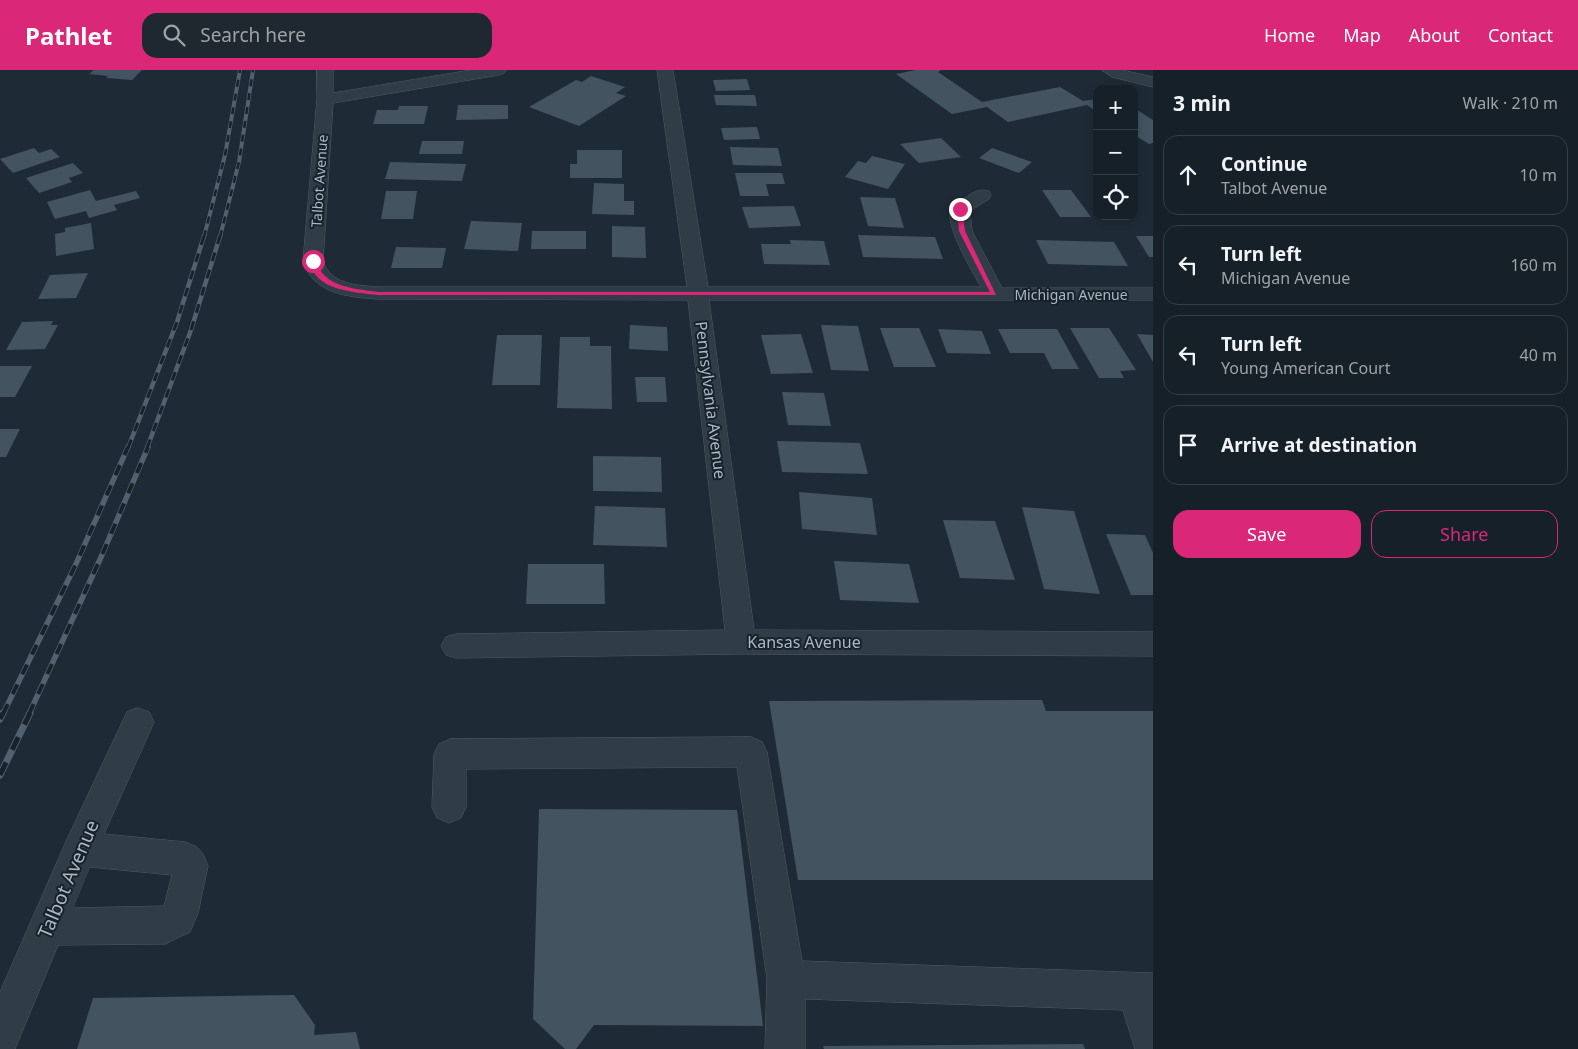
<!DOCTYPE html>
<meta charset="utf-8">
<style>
body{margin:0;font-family:"Noto Sans",sans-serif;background:#1f2830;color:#f1f3f6}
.controls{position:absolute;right:15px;top:15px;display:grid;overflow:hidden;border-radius:10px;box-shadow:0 2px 8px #0003}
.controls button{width:45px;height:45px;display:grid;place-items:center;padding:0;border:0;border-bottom:1px solid #353e45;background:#162028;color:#f1f3f6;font:25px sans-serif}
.stop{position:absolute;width:15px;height:15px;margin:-11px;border:4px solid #db2777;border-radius:50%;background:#fff}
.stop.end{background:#db2777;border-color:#fff;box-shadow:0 1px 5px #0008}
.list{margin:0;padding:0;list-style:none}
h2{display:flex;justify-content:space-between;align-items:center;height:65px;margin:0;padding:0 20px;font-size:21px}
h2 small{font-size:16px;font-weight:400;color:#9ea3a8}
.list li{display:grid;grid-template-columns:32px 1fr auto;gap:15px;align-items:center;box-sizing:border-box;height:80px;margin:0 10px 10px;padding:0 10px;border:1px solid #353e45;border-radius:15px}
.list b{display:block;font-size:19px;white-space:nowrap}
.list p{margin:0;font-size:16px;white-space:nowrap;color:#9ea3a8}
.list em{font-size:16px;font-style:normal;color:#9ea3a8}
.actions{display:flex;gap:10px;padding:15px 20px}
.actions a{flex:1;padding:11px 0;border:1px solid #db2777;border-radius:15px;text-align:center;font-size:18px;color:#db2777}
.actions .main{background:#db2777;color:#fff}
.icon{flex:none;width:28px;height:28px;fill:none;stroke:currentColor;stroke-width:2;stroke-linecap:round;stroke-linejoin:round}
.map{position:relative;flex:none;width:1153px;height:979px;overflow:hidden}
header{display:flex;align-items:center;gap:30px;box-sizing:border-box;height:70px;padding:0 25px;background:#db2777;color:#fff}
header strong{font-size:24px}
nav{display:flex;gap:28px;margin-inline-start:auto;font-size:18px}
.search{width:350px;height:45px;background:#1f2830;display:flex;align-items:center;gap:12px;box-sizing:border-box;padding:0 18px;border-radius:15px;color:#9ea3a8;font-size:19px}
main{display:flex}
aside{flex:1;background:#162028}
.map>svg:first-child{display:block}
</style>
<header>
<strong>Pathlet</strong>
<div class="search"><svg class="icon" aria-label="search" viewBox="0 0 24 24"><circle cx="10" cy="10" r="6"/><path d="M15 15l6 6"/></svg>Search here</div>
<nav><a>Home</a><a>Map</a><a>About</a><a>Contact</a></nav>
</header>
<main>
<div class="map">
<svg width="1153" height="979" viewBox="0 0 1153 979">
<rect width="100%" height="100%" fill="#1e2b36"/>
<g fill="#445360">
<polygon points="94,0 142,0 132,10 106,8 108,6 89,4"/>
<polygon points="916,0 941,0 938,2 982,32 1060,17 1083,31 1097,29 1097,42 1087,35 1008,52 987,37 952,44 896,4"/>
<polygon points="591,6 625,17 616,23 626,26 579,56 529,37 576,10 582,12"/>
<polygon points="747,9 750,20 716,21 713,10"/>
<polygon points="714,25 755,25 757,36 716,35"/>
<polygon points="458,35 508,35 508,49 456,50"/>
<polygon points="399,36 428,36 424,54 373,54 377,40 398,40"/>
<polygon points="1134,38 1153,50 1153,73 1149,74 1134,65"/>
<polygon points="757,57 760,69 724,70 721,58"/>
<polygon points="941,68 961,87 919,93 900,74"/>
<polygon points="422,71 464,71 462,84 419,84"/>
<polygon points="730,77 778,78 782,96 733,95"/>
<polygon points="34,78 39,83 51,79 60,87 13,103 0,89"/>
<polygon points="992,78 1032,92 1019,103 979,88"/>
<polygon points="577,80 622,80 622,108 570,108 570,94 577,94"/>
<polygon points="872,86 905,94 888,119 845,107 858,91 866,93"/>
<polygon points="390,92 466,94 462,111 385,109"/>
<polygon points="73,93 83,103 69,108 72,112 39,123 26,108"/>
<polygon points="735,103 782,103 785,114 766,114 769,126 740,126"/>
<polygon points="594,113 624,114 624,131 634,131 634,145 592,144"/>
<polygon points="90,120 96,131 136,121 140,128 114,135 117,140 89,148 86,141 55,149 47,132"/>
<polygon points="1042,120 1071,120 1091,147 1060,147"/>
<polygon points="386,121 417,121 413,149 381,149"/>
<polygon points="860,127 895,128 904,158 868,156"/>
<polygon points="794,136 801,156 749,158 742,137"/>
<polygon points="471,151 522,153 518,181 464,179"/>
<polygon points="91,153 94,179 56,186 55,164 65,162 65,158"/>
<polygon points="612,156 645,157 646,188 612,187"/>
<polygon points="532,161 586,161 586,179 531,179"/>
<polygon points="858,165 935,167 943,189 863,187"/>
<polygon points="1136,166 1153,166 1153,187 1149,187"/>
<polygon points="790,170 824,171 830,195 764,194 761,174 791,174"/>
<polygon points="1036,170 1114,172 1128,196 1048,194"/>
<polygon points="396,177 446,178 442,198 391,198"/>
<polygon points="88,203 76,228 38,229 50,205"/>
<polygon points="53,251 51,255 58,255 45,279 6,280 22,252"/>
<polygon points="630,255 667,257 668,281 629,279"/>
<polygon points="821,255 858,256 869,301 831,300"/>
<polygon points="880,258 919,258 936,297 894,297"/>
<polygon points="1070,258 1109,258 1136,300 1120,301 1124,308 1099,308"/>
<polygon points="938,259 982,261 991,284 947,283"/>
<polygon points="998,259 1057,259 1079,299 1052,299 1044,283 1010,283"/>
<polygon points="801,264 813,303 771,304 761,265"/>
<polygon points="1137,264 1153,265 1153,292"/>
<polygon points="497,265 542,265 540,315 492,315"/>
<polygon points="560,267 590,267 590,276 611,276 612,339 557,338"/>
<polygon points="0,296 32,296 15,327 0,327"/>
<polygon points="635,307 665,307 667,332 637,332"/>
<polygon points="782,322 824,323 831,356 788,355"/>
<polygon points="0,359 20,359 6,387 0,387"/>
<polygon points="777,371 860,373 868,404 782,402"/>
<polygon points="593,386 661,387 662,422 593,421"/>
<polygon points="799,422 872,428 877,465 802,459"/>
<polygon points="595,436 665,438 667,477 593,475"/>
<polygon points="1022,437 1074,441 1100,524 1044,519"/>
<polygon points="943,450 995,451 1015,510 960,508"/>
<polygon points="1106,464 1145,465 1153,483 1153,525 1131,525"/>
<polygon points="834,491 909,494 919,533 840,530"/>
<polygon points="528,494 604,494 605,534 526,534"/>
<polygon points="1042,630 1046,641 1153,641 1153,810 798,810 769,631"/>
<polygon points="539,739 737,740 763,956 594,955 576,979 565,979 533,949"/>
<polygon points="294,925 315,955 314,965 356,962 360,979 77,979 93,928"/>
<polygon points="1083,974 1085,979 824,979 823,976"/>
</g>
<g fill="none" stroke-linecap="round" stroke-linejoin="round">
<defs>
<g id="minor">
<path d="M 317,0 L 333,0 L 333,23 L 471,0 L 507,0 L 504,3 L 499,5 L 333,33 L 323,191 C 331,215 356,215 378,217 L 687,217 L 657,0 L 673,0 L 708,217 L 981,217 C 972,201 944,155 951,138 C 953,133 960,131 964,129 C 972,123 978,118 989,121 L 991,125 L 989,129 L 970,141 L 972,161 L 1002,218 L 1153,218 L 1153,230 L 709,230 L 754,560 L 1153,562 L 1153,586 L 741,584 L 456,588 L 446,585 L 441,576 L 446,567 L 456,564 L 725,560 L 688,230 L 378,229 C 348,227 313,224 303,191 L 317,29 Z"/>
<polygon points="1102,0 1122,0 1153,7 1153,17 1112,7"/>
<path d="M 138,638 L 149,642 L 154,652 L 104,764 L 185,772 L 197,777 L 203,784 L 208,796 L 198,843 L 190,862 L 165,874 L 58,875 L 15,979 L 0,979 L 0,922 L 68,767 L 127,642 ZM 90,797 L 172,805 L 164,836 L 73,838 Z"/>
<polygon points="751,667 762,672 767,682 802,891 1153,903 1153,979 1135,979 1123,940 805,929 805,979 765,979 767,909 737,697 466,699 466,737 461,748 449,753 437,748 432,737 434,684 439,674 450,669"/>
</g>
</defs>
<use href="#minor" stroke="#4f5b65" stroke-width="1"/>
<use href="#minor" fill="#313d46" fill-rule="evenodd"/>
<defs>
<g id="rail-far3">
<polyline points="204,167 225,85 240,0"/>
<polyline points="220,167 239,92 253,0"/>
</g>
<g id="rail-far2">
<polyline points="128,378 177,252 204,166"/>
<polyline points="147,378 191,260 220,166"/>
</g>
<g id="rail-far1">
<polyline points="3,644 76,494 128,377"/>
<polyline points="29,644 102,485 148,377"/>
</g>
<g id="rail">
<polyline points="0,649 3,643"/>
<polyline points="0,705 30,643"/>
</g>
</defs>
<use href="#rail-far3" stroke="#53616e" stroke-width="4"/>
<use href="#rail-far2" stroke="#53616e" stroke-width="4.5"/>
<use href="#rail-far1" stroke="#53616e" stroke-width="5.5"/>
<use href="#rail" stroke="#53616e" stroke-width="7"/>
<use href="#rail-far3" stroke="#17222a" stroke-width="2.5" stroke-dasharray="7" stroke-linecap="butt"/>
<use href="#rail-far2" stroke="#17222a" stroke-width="3" stroke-dasharray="9" stroke-linecap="butt"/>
<use href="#rail-far1" stroke="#17222a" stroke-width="4" stroke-dasharray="11" stroke-linecap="butt"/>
<use href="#rail" stroke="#17222a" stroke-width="5" stroke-dasharray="14" stroke-linecap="butt"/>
</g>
<path fill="#db2777" d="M 960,137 L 962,139 L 965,161 L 996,225 L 378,225 C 354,222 314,221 310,191 L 315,190 C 325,218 352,218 378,222 L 990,222 L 959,161 L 957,139 Z"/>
<g text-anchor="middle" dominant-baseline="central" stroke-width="4" stroke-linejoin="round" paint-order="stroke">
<g font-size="14" fill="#abb8c4" stroke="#17222a">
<text transform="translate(319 111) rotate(-86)">Talbot Avenue</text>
<text x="1071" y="224">Michigan Avenue</text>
</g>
<g font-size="16" fill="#abb8c4" stroke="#17222a">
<text transform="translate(711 330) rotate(83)">Pennsylvania Avenue</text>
<text x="804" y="572">Kansas Avenue</text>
</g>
<g font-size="19" fill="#abb8c4" stroke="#17222a">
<text transform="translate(68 809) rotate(-67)">Talbot Avenue</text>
</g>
</g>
</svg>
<div class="controls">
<button>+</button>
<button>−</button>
<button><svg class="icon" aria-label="locate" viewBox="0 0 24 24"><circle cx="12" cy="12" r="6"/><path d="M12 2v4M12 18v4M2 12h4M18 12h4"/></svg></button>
</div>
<div class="stop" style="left:313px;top:191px"></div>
<div class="stop end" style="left:960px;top:139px"></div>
</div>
<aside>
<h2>3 min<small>Walk · 210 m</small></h2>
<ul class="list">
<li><svg class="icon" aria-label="ahead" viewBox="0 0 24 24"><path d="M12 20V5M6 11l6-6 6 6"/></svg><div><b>Continue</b><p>Talbot Avenue</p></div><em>10 m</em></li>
<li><svg class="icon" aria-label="left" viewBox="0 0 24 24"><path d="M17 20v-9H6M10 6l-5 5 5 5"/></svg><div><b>Turn left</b><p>Michigan Avenue</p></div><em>160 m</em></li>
<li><svg class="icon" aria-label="left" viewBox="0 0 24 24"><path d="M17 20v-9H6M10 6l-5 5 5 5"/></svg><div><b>Turn left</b><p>Young American Court</p></div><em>40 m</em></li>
<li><svg class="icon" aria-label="arrive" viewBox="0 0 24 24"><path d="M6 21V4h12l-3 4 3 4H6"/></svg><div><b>Arrive at destination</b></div></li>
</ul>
<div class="actions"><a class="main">Save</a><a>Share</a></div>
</aside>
</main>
